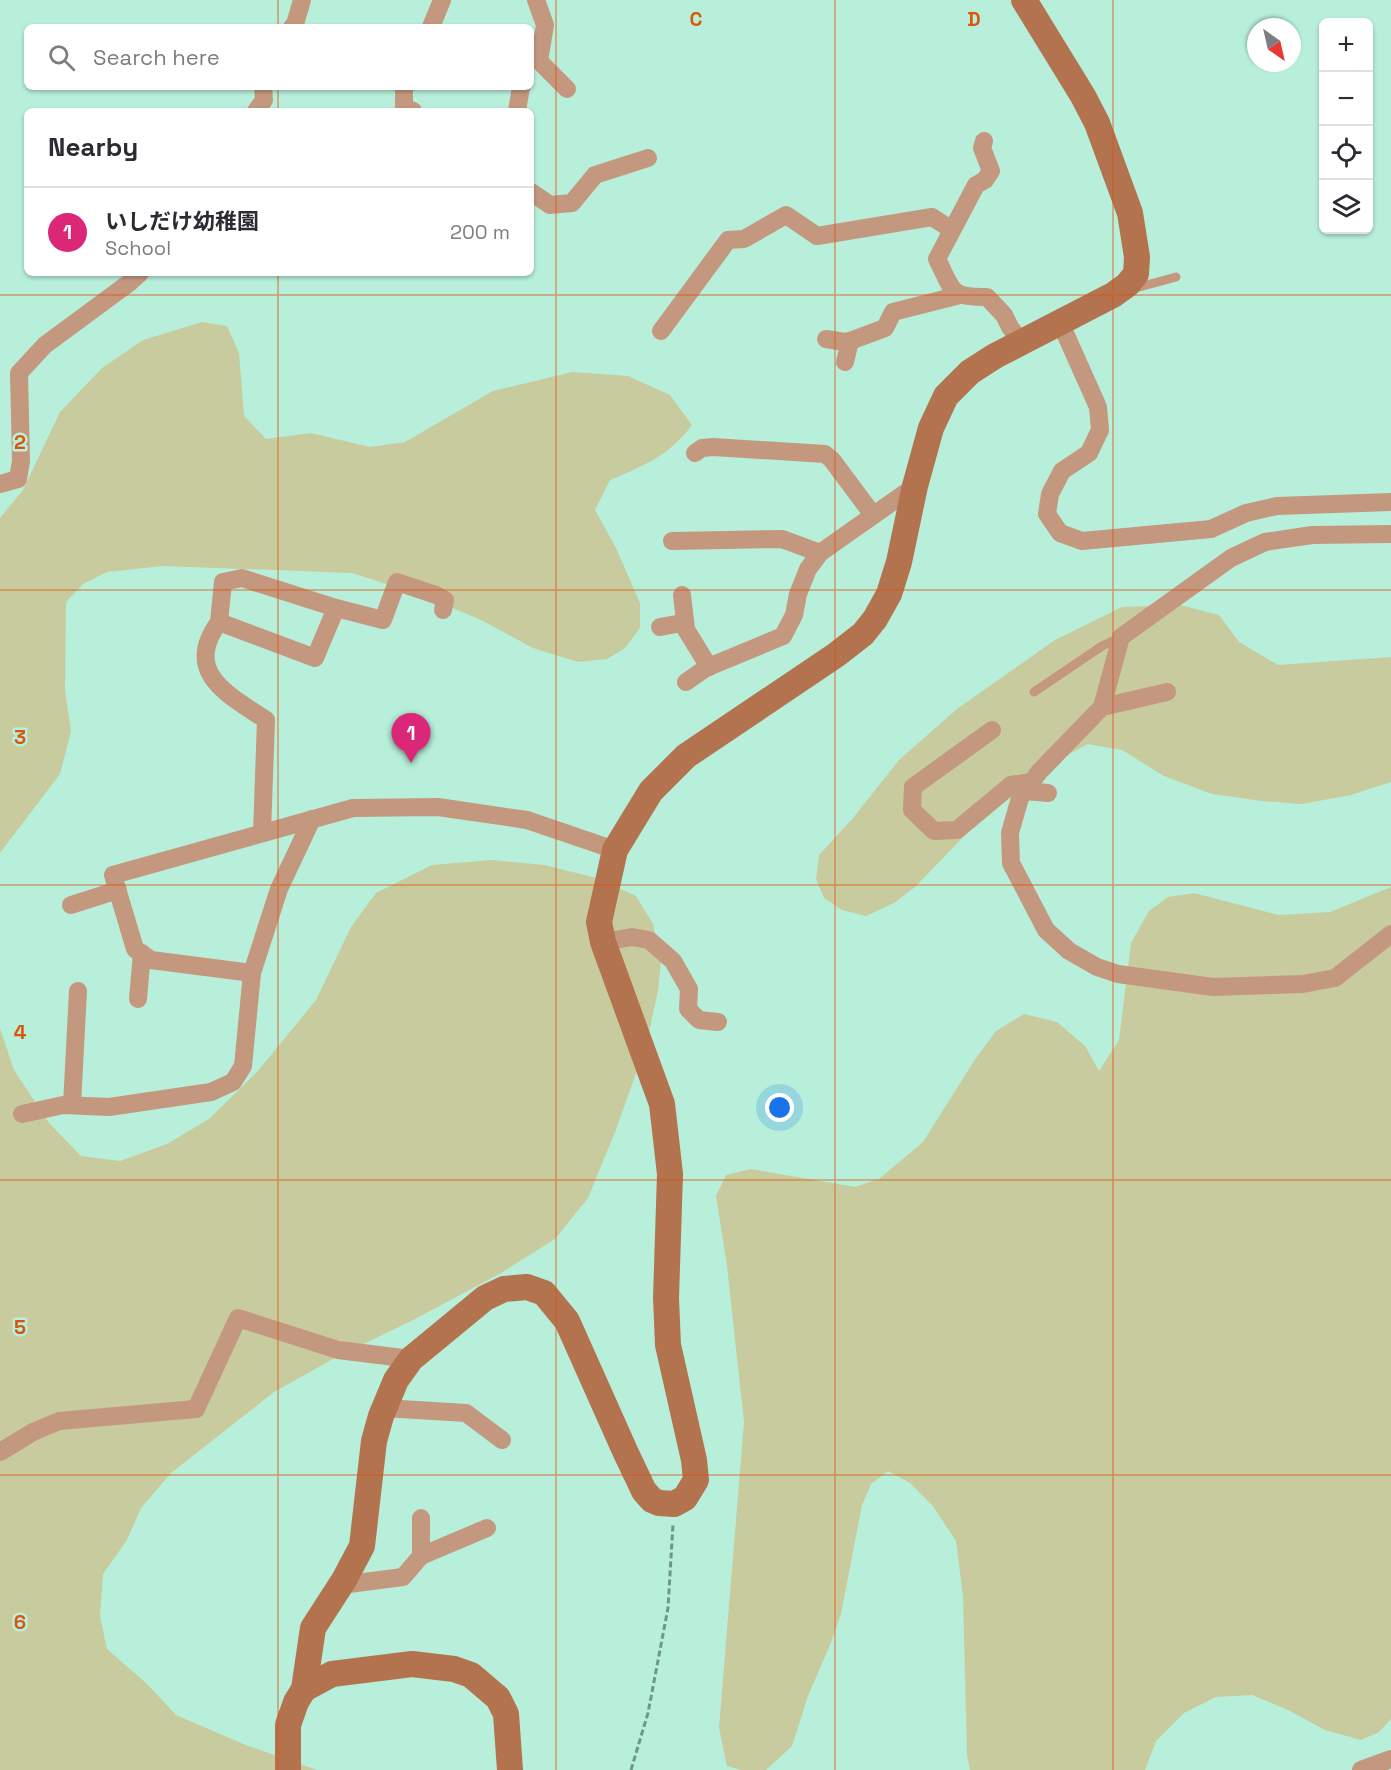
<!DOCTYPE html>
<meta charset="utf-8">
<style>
body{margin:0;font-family:"Space Grotesk","Noto Sans JP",sans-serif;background:#f7f7f7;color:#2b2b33}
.controls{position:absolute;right:18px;top:18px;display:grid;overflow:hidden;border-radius:9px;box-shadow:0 2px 4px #0004}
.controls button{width:54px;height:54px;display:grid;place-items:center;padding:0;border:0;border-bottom:2px solid #e1e1e2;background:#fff;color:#2b2b33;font:30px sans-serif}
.compass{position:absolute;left:1247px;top:18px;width:54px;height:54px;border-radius:50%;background:#fff;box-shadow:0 2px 4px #0004;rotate:146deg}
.you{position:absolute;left:780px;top:1108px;width:21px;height:21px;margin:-15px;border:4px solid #fff;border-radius:50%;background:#1a73e8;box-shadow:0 0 0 9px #1a73e833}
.badge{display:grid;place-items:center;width:39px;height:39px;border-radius:50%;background:#db2777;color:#fff;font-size:20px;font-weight:700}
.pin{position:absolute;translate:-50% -50px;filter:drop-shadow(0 2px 3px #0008)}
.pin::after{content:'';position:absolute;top:32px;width:21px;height:18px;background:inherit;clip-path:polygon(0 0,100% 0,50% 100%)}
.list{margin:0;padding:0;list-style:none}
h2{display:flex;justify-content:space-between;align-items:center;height:78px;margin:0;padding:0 24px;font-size:26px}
h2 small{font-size:20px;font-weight:400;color:#7c7c81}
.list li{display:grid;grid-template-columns:39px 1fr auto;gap:18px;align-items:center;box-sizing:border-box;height:90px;padding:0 24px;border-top:2px solid #e1e1e2}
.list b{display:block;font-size:22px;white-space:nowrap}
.list p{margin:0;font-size:20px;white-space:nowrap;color:#7c7c81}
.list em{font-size:20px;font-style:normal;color:#7c7c81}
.icon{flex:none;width:33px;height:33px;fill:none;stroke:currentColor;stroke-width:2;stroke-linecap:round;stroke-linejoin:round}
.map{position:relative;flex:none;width:1391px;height:1770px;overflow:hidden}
.search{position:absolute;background:#fff;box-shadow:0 2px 4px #0004;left:24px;top:24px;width:510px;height:66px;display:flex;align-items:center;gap:15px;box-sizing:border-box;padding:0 21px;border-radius:9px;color:#7c7c81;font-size:22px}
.panel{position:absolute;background:#fff;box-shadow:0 2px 4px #0004;left:24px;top:108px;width:510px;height:168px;border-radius:9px}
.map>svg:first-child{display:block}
</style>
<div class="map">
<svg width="1391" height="1770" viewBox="0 0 1391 1770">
<rect width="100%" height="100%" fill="#b7efdb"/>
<g fill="#c8cb9d">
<path d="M 202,322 L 227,326 L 239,353 L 244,416 L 266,439 L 311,433 L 370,447 L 405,442 L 493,391 L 572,372 L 628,376 L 670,395 L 692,425 C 670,455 644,466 610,480 L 595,510 L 616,548 L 640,603 L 640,628 L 625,648 L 607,659 L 578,662 L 533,648 L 481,620 L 424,596 L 352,573 L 163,566 L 107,572 L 83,584 L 66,602 L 65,691 L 71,731 L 60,774 L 0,853 L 0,518 L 23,490 L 60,412 L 102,368 L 143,340 Z"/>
<polygon points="1180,605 1219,615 1239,642 1278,665 1391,657 1391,782 1351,795 1302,804 1262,801 1212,794 1164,776 1122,750 1088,744 1047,766 997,802 915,887 894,903 866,916 842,910 824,898 816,879 819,855 853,818 899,760 957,709 1055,640 1122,607"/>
<polygon points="491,860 544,865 597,878 636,896 653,924 661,961 658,991 646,1045 617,1127 588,1198 555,1239 501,1273 415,1319 333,1359 274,1392 171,1473 141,1508 127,1540 103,1574 100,1616 107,1649 146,1683 176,1715 246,1745 317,1770 0,1770 0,1028 14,1070 49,1123 81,1156 120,1161 167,1144 209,1119 258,1071 316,1000 351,927 376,893 432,865"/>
<polygon points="1391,887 1391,1719 1379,1732 1361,1740 1325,1730 1288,1710 1252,1695 1216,1697 1184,1713 1156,1741 1145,1770 970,1770 967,1755 963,1596 956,1541 932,1505 910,1483 888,1471 871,1484 862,1505 841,1614 830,1645 808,1696 792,1746 766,1770 741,1770 727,1766 719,1728 744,1422 727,1266 716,1196 726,1175 751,1169 855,1187 879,1179 923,1142 974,1061 996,1031 1024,1014 1057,1022 1085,1046 1099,1071 1119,1040 1131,943 1149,911 1168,897 1194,893 1279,915 1330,912"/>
</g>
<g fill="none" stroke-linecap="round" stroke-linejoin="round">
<polyline stroke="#6e9789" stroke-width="3" stroke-dasharray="6 3" stroke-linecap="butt" points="631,1770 648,1713 668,1608 673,1524"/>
<g stroke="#c4987f" stroke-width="9">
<polyline points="1132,289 1176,277"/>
<polyline points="1034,692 1102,646 1119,638"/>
</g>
<g stroke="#c4987f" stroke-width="18">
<polyline points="536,0 545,25 539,61 567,89"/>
<polyline points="292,27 295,24 302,0"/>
<polyline points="431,27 442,0"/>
<polyline points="404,87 404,107 413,111"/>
<polyline points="256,111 264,100 263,87"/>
<polyline points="517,111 521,87"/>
<path d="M 984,141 L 982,148 L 991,171 L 985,180 L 976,185 L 937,259 C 953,290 949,298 987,297 L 1004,315 L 1010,327 L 1021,342"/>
<polyline points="531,192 550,205 572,203 595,175 648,158"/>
<polyline points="1060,322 1098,407 1100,430 1089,453 1062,471 1050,494 1047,514 1060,533 1082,541 1211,529 1246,513 1277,506 1391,502"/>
<polyline points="661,331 728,240 744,239 786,215 817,236 932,217 952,230"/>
<polyline points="826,339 845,342 850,341 885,328 893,312 960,295"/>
<polyline points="845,362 850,341"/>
<polyline points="695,453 702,448 713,447 825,454 832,460 873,515"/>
<polyline points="0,484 18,479 21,461 19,373 45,345 129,283 140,273"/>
<polyline points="1391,534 1312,535 1265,542 1231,558 1121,637 1102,707 1039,772 1020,798 1010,833 1011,863 1046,930 1069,951 1097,967 1118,974 1213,987 1303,984 1335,978 1391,934"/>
<polyline points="672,541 782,539 820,553"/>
<polyline points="682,595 686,629"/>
<polyline points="336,608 383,620 397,582 436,595 445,600 443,610"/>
<path d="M 219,622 L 223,582 L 242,578 L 336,608 L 315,658 L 219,622 C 182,673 229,695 266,720 L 262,833"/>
<polyline points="660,627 682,623 709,667"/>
<polyline points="686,682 706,668 783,636 794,615 798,594 808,569 820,553 915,486"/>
<polyline points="1102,707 1167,692"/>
<polyline points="992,730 913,787 912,810 934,831 957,830 1011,785 1031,782"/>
<polyline points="1025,791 1048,793"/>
<polyline points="71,905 118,890"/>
<polyline points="603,942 632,937 649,940 673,961 689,989 688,1009 699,1020 718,1022"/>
<polyline points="252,973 151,960 135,949 113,875 353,808 438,807 527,820 615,850"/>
<polyline points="138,999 142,953"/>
<polyline points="72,1105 78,991"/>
<polyline points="22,1114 63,1105 109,1107 211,1092 233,1082 243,1066 252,973 279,889 312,819"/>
<polyline points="384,1408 466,1413 502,1440"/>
<polyline points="0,1452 33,1432 59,1421 196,1409 238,1318 338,1350 411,1359"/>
<polyline points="421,1556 421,1518"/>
<polyline points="341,1585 403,1577 421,1556 487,1528"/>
<polyline points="1361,1770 1391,1759"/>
</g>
<g stroke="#b3734e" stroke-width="26">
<polyline points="304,1689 313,1628 344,1580 362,1546 374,1441 381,1416 396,1380 411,1359 485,1298 504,1289 527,1287 544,1293 567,1321 625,1451 644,1491 652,1500 659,1503 674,1504 685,1498 696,1480 694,1460 668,1345 666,1298 670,1174 662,1104 603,942 599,922 615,850 651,791 686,756 836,655 863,634 875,619 889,594 899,562 915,486 931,428 946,396 970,372 995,356 1113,295 1127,285 1136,274 1137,257 1130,213 1097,123 1083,96 1024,0"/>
<polyline points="288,1770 288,1725 296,1702 304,1689 332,1674 412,1664 454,1669 471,1675 498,1698 506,1714 510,1770"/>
</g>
</g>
<path fill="none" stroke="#dc550c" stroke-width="1.5" stroke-opacity="0.55" d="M 278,0 L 278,27M 556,0 L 556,1770M 835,0 L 835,1770M 1113,0 L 1113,1770M 278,87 L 278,111M 278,273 L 278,1770M 0,295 L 1391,295M 0,590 L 1391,590M 0,885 L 1391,885M 0,1180 L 1391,1180M 0,1475 L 1391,1475"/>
<g font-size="20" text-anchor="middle" font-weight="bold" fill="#dc550c" stroke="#b7efdb" stroke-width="5" stroke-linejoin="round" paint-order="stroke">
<text x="696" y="26">C</text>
<text x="974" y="26">D</text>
<text x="20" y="449">2</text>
<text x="20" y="744">3</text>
<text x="20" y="1039">4</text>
<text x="20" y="1334">5</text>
<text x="20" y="1629">6</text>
</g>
</svg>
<div class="controls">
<button>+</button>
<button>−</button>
<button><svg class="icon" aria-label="locate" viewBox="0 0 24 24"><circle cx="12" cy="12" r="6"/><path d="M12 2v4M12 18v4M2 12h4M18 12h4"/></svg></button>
<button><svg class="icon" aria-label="layers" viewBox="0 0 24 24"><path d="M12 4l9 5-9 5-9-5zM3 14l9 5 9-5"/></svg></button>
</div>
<svg class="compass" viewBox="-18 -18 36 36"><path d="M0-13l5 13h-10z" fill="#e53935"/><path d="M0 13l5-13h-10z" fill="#7c7c81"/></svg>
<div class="you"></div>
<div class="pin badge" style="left:411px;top:763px">1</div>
<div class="search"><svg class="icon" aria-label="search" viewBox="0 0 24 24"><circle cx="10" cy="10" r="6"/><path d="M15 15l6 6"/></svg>Search here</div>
<section class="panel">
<h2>Nearby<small></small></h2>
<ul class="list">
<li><span class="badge">1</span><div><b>いしだけ幼稚園</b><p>School</p></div><em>200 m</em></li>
</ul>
</section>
</div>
